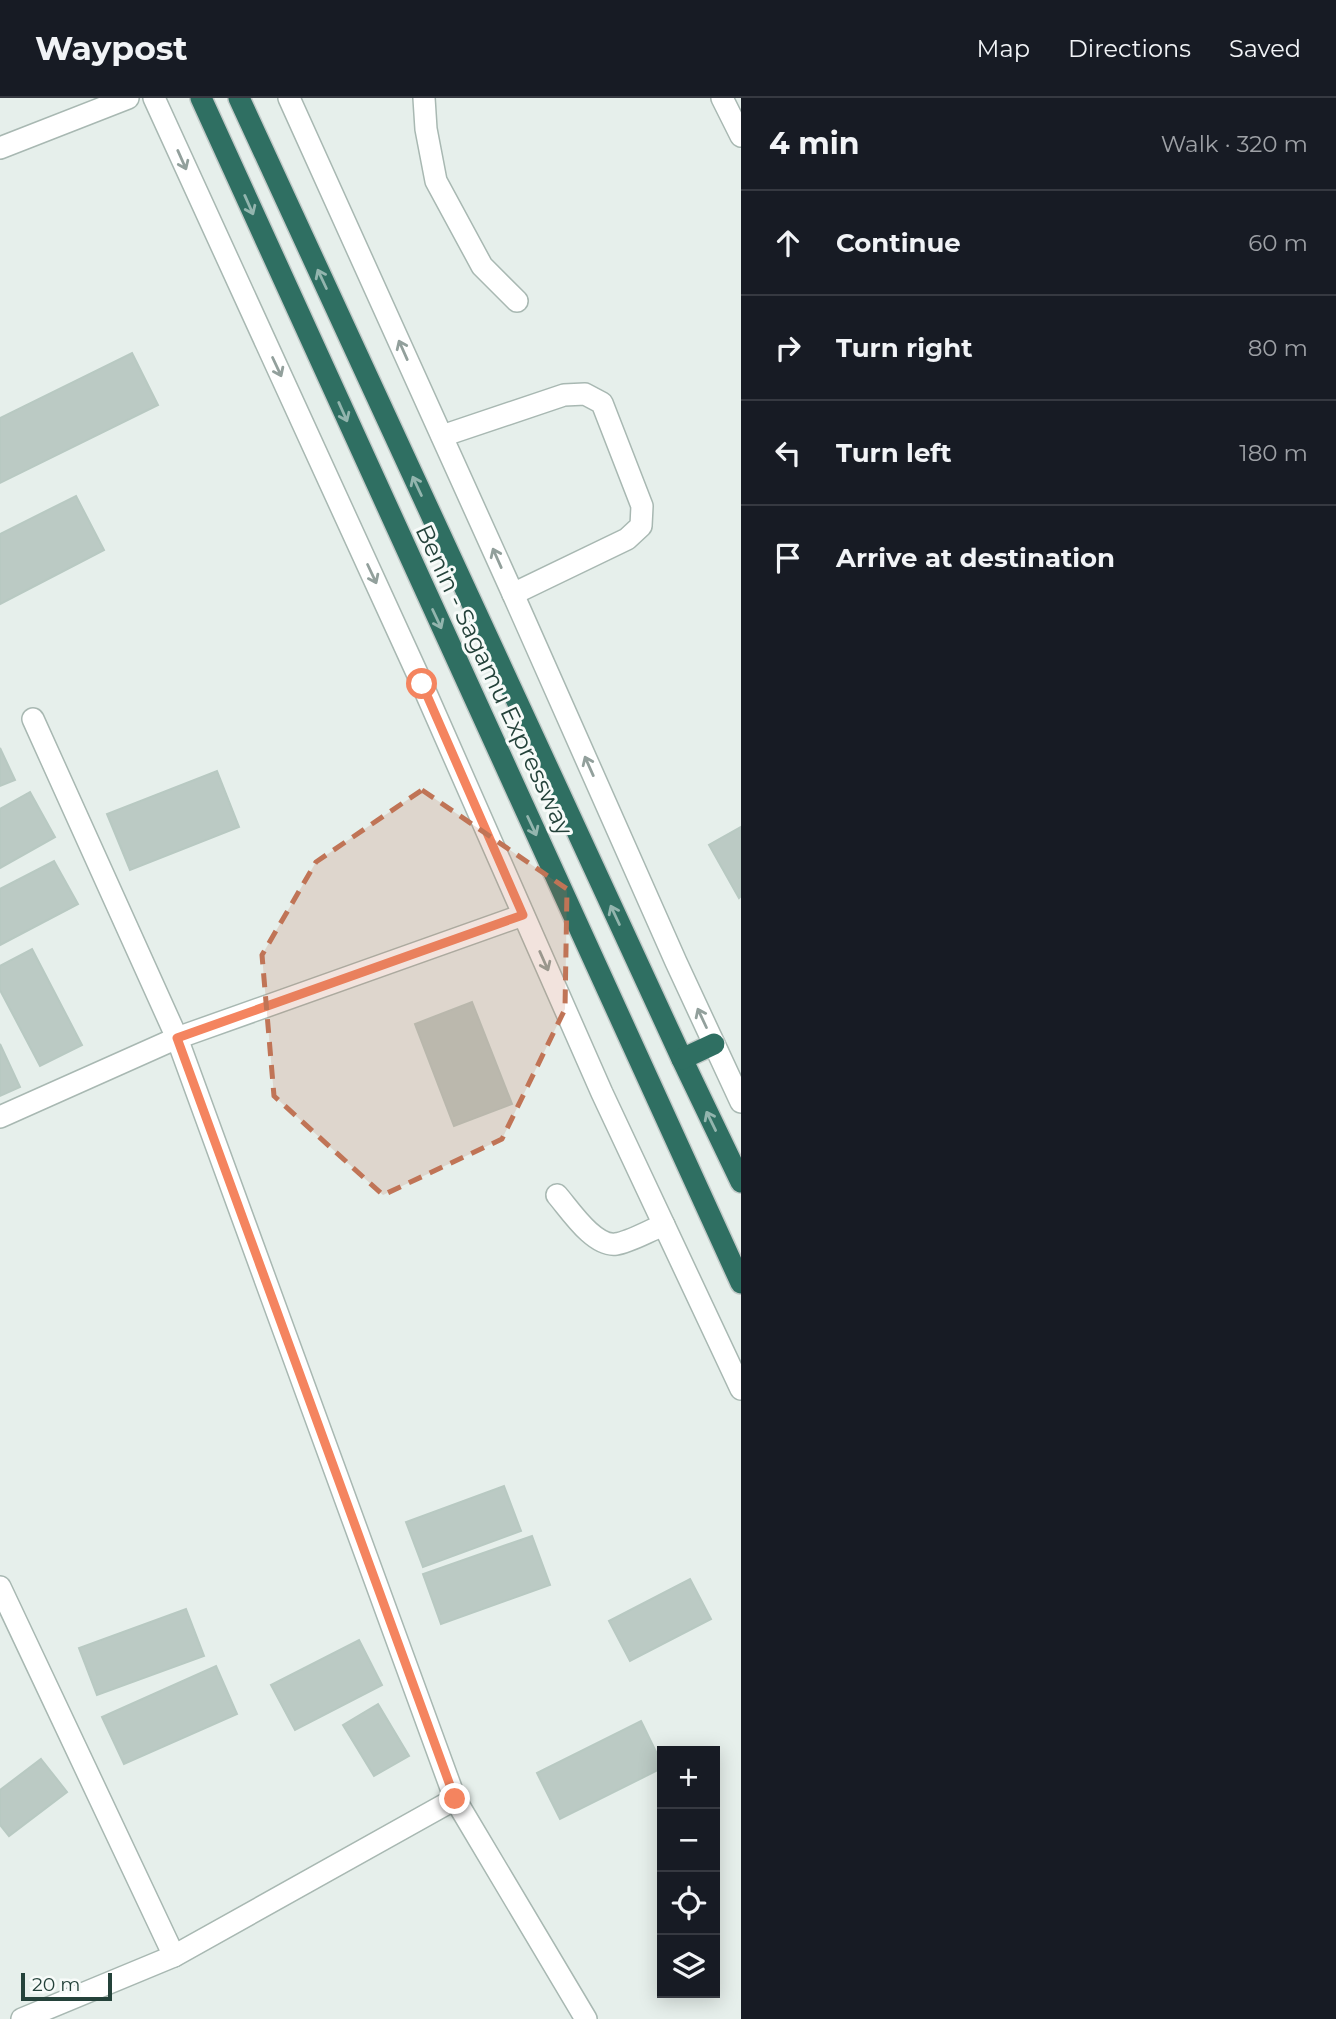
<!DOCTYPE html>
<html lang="en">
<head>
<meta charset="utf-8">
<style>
  body { margin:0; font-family:Montserrat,sans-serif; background:#242831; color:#f1f3f6 }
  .controls { position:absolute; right:21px; bottom:21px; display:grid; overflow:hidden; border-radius:0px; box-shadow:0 4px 18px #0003 }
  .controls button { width:63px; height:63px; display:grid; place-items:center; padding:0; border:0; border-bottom:2px solid #363941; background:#171b24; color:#f1f3f6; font:35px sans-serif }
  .scale { position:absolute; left:21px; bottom:18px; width:91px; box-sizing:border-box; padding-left:7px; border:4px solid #24423a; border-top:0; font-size:19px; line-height:24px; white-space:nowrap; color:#24423a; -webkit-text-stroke:5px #f7fbf9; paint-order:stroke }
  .stop { position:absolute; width:21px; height:21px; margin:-16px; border:5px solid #f4845f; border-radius:50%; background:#fff }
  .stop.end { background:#f4845f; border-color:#fff; box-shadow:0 2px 7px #0008 }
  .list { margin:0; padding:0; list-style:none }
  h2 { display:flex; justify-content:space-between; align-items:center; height:91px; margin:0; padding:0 28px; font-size:30px }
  h2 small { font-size:23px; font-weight:400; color:#9ea1a6 }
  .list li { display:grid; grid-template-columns:46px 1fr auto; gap:21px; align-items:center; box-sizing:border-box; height:105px; padding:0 28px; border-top:2px solid #363941 }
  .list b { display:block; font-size:26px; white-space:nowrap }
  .list em { font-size:23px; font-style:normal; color:#9ea1a6 }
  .icon { flex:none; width:38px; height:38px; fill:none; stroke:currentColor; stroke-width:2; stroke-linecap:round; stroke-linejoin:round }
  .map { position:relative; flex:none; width:741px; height:1921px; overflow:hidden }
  header { display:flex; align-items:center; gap:42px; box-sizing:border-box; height:98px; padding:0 35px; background:#171b24; border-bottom:2px solid #363941 }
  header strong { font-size:33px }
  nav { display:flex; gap:38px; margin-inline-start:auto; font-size:24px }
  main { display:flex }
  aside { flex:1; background:#171b24 }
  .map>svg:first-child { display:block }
  .building { fill:#bbcac4; stroke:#b8c9c2; stroke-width:2 }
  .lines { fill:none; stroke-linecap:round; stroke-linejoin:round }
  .minor-casing { stroke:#a8b8b2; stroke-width:24 }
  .highway-casing { stroke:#c2cac8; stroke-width:24 }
  .minor { stroke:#fff; stroke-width:21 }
  .highway { stroke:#2f6f62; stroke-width:21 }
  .oneway { stroke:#92a09c }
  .oneway2 { stroke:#93b5ae }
  .route { stroke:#f4845f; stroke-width:9 }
  .marked { fill:#c07456; fill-opacity:0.2; stroke:#c07456; stroke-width:5; stroke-dasharray:14 9; stroke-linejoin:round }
  .labels { text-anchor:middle; stroke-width:6; stroke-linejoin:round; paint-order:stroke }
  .street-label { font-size:24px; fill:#24423a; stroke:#f7fbf9 }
</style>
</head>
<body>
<header>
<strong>Waypost</strong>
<nav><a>Map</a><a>Directions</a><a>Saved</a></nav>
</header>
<main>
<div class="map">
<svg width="741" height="1921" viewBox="0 0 741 1921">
  <rect width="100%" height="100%" fill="#e6efeb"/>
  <g class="building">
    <path d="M132 255 158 307 0 385V320Z"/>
    <path d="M76 398 104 452 0 506V436Z"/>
    <path d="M0 650 15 682 0 688Z"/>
    <path d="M217 673 239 729 130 772 107 716Z"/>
    <path d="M30 694 55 739 0 770V711Z"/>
    <path d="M741 729V798L739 800 709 747Z"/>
    <path d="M54 763 78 806 0 847V791Z"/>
    <path d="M32 851 82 947 40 968 0 892V868Z"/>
    <path d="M472 904 512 1006 454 1028 415 926Z"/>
    <path d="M0 946 20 989 0 998Z"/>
    <path d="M504 1388 521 1433 423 1469 406 1424Z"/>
    <path d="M532 1438 550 1487 441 1526 423 1476Z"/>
    <path d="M690 1481 711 1521 630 1563 609 1523Z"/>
    <path d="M186 1511 204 1558 97 1597 79 1550Z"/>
    <path d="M359 1542 382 1587 295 1632 271 1587Z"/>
    <path d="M216 1568 237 1616 124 1666 102 1619Z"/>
    <path d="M378 1606 409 1658 374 1678 343 1627Z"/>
    <path d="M641 1623 662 1666V1670L560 1721 537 1675Z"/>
    <path d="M41 1661 67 1694 9 1738 0 1727V1692Z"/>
  </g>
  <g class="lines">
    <defs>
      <g id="minor">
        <path d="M154 0 422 586 602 995 741 1291"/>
        <path d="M289 0 513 496 676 864 741 1004"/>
        <path d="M424 0 426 31 436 83 482 168 517 203"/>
        <path d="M722 0 741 38"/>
        <path d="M0 50 128 0"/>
        <path d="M442 338 564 297 585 296 602 305 642 408 641 428 627 441 513 496"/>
        <path d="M33 621 177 940 455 1701 586 1921"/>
        <path d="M0 1019 177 940 523 817"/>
        <path d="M557 1097C570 1112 594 1149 616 1146 630 1144 650 1132 664 1127"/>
        <path d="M0 1489 174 1858"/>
        <path d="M22 1921 174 1858 455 1701"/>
      </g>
      <g id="highway">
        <path d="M201 0 741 1185"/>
        <path d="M239 0 682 961 741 1084"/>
        <path d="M682 961 714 946"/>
      </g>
    </defs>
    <use href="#minor" class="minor-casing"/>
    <use href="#highway" class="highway-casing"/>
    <use href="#minor" class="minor"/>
    <use href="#highway" class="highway"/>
  </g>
  <defs><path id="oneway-shaft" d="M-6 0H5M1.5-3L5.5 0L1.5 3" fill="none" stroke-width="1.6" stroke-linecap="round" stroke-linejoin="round" transform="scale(1.75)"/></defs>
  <g class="oneway">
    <use href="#oneway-shaft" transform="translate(182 62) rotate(66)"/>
    <use href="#oneway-shaft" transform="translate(403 252) rotate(-114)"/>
    <use href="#oneway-shaft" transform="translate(277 269) rotate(65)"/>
    <use href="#oneway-shaft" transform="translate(497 460) rotate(-114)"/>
    <use href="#oneway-shaft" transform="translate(372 476) rotate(65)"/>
    <use href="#oneway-shaft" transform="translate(589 668) rotate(-114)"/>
    <use href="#oneway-shaft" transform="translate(544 863) rotate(66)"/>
    <use href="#oneway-shaft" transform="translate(702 920) rotate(-115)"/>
  </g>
  <g class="oneway2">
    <use href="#oneway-shaft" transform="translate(249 107) rotate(66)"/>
    <use href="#oneway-shaft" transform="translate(322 181) rotate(-115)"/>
    <use href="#oneway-shaft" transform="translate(343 314) rotate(66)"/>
    <use href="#oneway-shaft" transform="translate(417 388) rotate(-115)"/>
    <use href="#oneway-shaft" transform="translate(437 521) rotate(65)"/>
    <use href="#oneway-shaft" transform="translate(532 728) rotate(65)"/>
    <use href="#oneway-shaft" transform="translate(615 817) rotate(-115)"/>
    <use href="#oneway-shaft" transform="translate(711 1023) rotate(-116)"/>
  </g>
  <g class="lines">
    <path class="route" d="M422 586 523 817 177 940 455 1701"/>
  </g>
  <path class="marked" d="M422 692 567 791 565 911 502 1041 383 1097 274 998 262 857 316 764Z"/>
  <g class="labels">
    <g class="street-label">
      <text transform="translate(494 582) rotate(65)" y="8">Benin - Sagamu Expressway</text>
    </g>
  </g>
</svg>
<div class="controls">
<button>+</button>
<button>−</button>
<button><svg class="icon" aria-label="locate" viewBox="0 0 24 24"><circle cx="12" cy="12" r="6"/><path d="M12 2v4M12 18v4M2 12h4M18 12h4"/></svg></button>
<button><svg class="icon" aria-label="layers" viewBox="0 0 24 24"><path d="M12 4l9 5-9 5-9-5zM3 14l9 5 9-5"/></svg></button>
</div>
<div class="scale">20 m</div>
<div class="stop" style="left:422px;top:586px"></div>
<div class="stop end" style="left:455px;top:1701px"></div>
</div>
<aside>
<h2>4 min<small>Walk · 320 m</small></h2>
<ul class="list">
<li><svg class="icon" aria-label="ahead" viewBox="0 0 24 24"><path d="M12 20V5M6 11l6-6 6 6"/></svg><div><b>Continue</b></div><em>60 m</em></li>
<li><svg class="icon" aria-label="right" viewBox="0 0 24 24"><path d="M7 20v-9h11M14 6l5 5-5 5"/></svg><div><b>Turn right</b></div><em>80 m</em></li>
<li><svg class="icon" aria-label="left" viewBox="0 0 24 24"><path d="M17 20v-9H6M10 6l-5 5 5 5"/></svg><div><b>Turn left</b></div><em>180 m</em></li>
<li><svg class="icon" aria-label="arrive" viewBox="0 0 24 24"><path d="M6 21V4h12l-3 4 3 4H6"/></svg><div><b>Arrive at destination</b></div></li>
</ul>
</aside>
</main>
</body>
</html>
